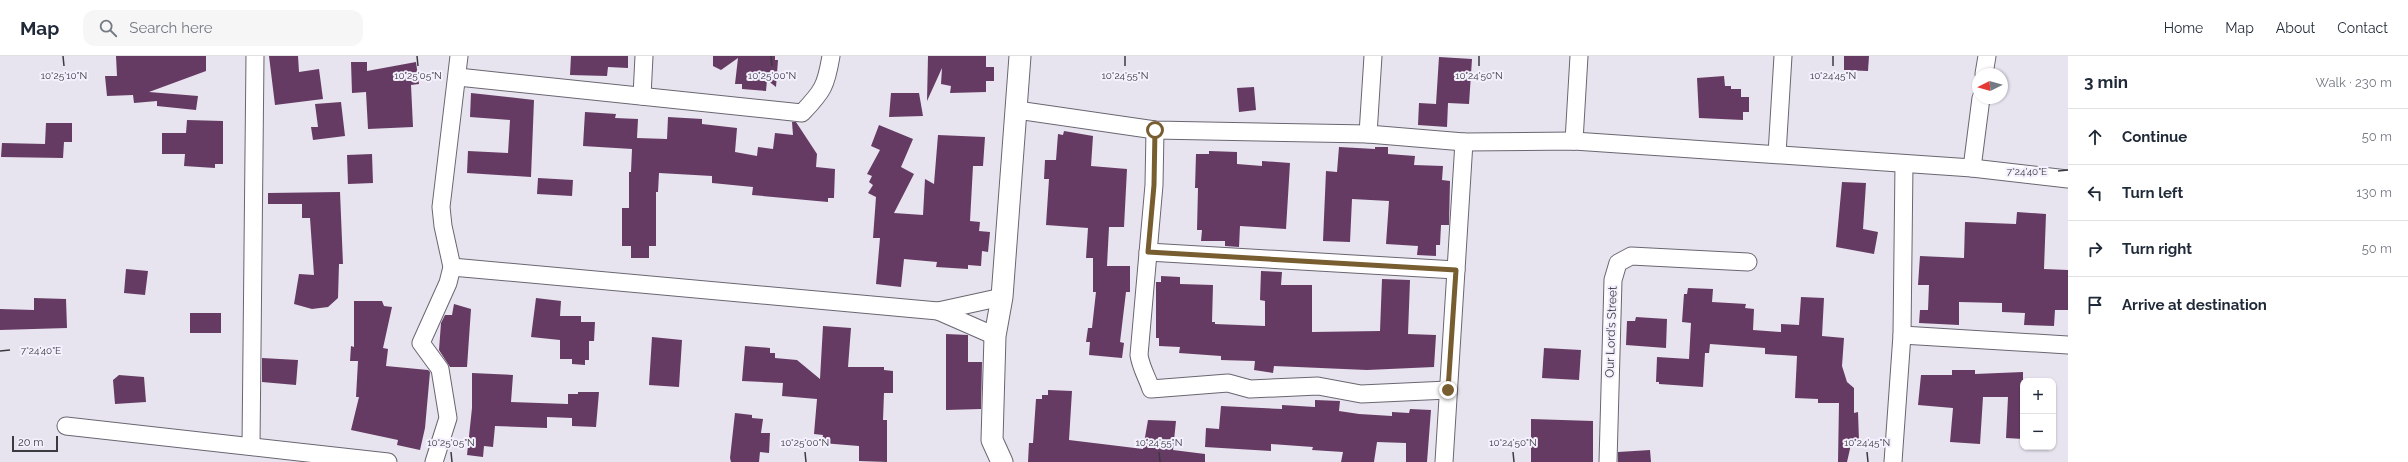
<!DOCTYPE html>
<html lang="en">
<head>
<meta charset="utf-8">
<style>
  body { margin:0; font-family:Raleway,sans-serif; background:#f6f6f7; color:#1f2937 }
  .controls { position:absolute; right:12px; bottom:12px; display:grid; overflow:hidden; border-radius:8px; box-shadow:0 1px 3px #0004 }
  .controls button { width:36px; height:36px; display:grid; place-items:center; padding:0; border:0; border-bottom:1px solid #e0e1e3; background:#fff; color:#1f2937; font:20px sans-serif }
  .compass { position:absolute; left:1972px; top:12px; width:36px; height:36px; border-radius:50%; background:#fff; box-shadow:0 1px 3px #0004; rotate:265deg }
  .scale { position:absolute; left:12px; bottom:10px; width:46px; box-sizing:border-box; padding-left:4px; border:2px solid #3c3a3f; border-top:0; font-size:11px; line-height:14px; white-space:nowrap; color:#3c3a3f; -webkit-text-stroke:3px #f4f0fd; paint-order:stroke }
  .stop { position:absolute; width:12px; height:12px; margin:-9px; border:3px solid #785d30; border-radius:50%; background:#fff }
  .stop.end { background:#785d30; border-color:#fff; box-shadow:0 1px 4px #0008 }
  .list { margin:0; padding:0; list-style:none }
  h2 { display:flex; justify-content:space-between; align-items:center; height:52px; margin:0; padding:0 16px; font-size:17px }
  h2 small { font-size:13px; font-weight:400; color:#747a83 }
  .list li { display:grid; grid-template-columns:26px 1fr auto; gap:12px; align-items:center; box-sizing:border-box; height:56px; padding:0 16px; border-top:1px solid #e0e1e3 }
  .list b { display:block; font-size:15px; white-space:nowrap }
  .list em { font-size:13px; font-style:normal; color:#747a83 }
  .icon { flex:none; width:22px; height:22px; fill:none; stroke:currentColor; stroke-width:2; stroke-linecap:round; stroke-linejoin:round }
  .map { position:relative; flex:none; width:2068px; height:406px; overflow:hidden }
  header { display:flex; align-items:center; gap:24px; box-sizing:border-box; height:56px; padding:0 20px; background:#fff; border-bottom:1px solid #e0e1e3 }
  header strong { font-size:19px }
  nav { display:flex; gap:22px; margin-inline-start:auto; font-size:14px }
  .search { width:280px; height:36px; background:#f6f6f7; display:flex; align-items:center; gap:10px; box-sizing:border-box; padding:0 14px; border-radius:12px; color:#747a83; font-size:15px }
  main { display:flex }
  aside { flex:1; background:#fff }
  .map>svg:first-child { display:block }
  .building { fill:#653b63 }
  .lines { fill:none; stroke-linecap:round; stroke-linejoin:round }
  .minor-casing { stroke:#6a6671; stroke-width:19 }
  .tertiary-casing { stroke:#6a6671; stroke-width:23 }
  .minor { stroke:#fff; stroke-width:17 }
  .tertiary { stroke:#fff; stroke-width:21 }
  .route { stroke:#785d30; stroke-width:5 }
  .ticks { fill:none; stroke:#3c3a3f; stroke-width:1.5 }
  .labels { text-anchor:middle; stroke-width:4; stroke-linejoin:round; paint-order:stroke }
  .street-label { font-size:12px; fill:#3c3a3f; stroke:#f4f0fd }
  .ticks-label { font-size:10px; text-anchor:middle; fill:#3c3a3f; stroke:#f4f0fd; stroke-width:4; stroke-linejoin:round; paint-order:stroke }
</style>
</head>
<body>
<header>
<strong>Map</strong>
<div class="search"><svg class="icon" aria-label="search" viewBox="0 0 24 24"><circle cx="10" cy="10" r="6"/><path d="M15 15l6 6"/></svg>Search here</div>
<nav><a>Home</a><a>Map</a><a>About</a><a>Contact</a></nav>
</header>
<main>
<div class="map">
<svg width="2068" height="406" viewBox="0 0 2068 406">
  <rect width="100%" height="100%" fill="#e7e3ef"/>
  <g class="building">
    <path d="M116 0H206V15L149 36 198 40 196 54 157 50V45L134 47 133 39 107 40 105 20H117Z"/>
    <path d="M269 0H298L299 16 319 13 323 43 275 49Z"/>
    <path d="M571 0H628V12L608 11 607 20 570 19Z"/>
    <path d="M713 0H775V4H778L776 31 767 24 766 35 742 33V28H735L738 2 721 14 713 10Z"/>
    <path d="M928 0H986V11H994V25H986V36L950 37 951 30 941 28 942 12 927 45Z"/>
    <path d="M1844 0H1869L1868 15 1844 14Z"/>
    <path d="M1439 1 1472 3 1469 48 1448 47 1447 71 1418 69 1419 47 1436 48Z"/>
    <path d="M351 6H367V15L416 6 419 28 411 29 413 71 368 73 366 36 352 37Z"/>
    <path d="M1724 20 1725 30H1731V33H1741V41H1749V56H1743V64L1699 62 1697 22Z"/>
    <path d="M1254 31 1256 54 1239 56 1237 32Z"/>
    <path d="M471 37 534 44 531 121 467 117 468 95 508 97 510 64 470 61Z"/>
    <path d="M891 37H919L923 60 889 61Z"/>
    <path d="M341 46 345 80 313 84 311 71H318L315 48Z"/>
    <path d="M585 56 616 58 615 62 638 63 637 82 667 83 668 61 702 63V68L737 72 735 96 757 100 758 91 773 93 775 77 793 79 792 66H796L817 98 816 111 835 113 834 142H828V146L752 139 753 131 712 127V120L659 117 658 136H656V190H649V202H631V190H622V152H629V116H631L632 93 583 90Z"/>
    <path d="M187 64 223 65V108H215V112L184 110 185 98H162V77H186Z"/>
    <path d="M46 67H72V86H64L63 102 1 101 2 87 45 88Z"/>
    <path d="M879 69 913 83 901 111 914 118 894 157 923 159 925 123 934 128 938 79 985 81 983 110H973L970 165 980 166 979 175 990 176 988 196 982 195 981 210 968 209V213L936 211 937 206 904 203 901 231 876 228 880 182H873L876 141 868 137 873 129 869 126 872 120 867 118 880 94 871 90Z"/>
    <path d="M1064 75 1093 80 1091 110 1127 113 1124 171H1109L1107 210H1130V236H1126L1120 286 1124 287 1122 302 1089 299 1090 286H1086L1088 272H1092L1096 236H1093V202H1086L1088 172 1046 169 1049 123H1044L1045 104H1056L1058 78 1063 79Z"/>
    <path d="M1339 91 1375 93V91H1388V98L1415 100 1414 109 1443 110 1442 124 1450 125 1449 169H1441L1440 189H1436V200L1417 199 1418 190 1386 188 1389 145 1352 143 1350 186 1323 185 1326 115 1337 116Z"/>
    <path d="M1209 95 1237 96V108L1262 110V105L1290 107 1286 173 1240 170 1239 191 1225 190V185H1201L1202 174H1197L1198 132H1195L1196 98H1209Z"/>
    <path d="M372 98 373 127 348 128 347 99Z"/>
    <path d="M538 122 573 124 572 140 537 138Z"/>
    <path d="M1842 126 1866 127 1863 173 1878 176 1874 198 1836 191Z"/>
    <path d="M340 136 343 208H339L338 242 328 251 312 253 294 248 299 218 314 219 310 162H302V148H268V137Z"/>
    <path d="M2017 156 2046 158 2044 213 2068 214V254H2055L2054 270 2024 269 2025 257 2002 256V247L1959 246V269L1919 267 1920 254H1928L1929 229H1918L1920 200 1964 202 1965 166 2016 168Z"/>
    <path d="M126 213 148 215 145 239 124 237Z"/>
    <path d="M1261 215 1282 216 1281 229H1312V276L1380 275 1382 223 1410 224 1408 278 1436 279 1434 311 1367 314 1274 310 1273 317 1254 314 1255 305 1221 304V300L1179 297 1180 291 1159 290V282H1156V226H1161V220L1180 221V228L1213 229 1212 266H1215V268L1265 270V245L1260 244Z"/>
    <path d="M1688 232 1713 233 1712 246 1746 248 1745 252 1754 253 1753 274 1781 276V268L1799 269 1801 241 1824 242 1822 280 1844 282 1842 310 1847 326 1854 332V357L1858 356 1859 385 1852 384 1847 406H1838L1839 347H1818V343L1795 342 1797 300 1765 298V292L1710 288 1709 297H1705L1703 331 1659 328V326H1656L1657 301 1689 303 1691 267 1682 266 1684 238H1687Z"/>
    <path d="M34 242 66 243 67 272 0 274V253L34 254Z"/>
    <path d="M536 242 561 245 560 260H581V266H595L594 285H589V304H585V309L572 308V303H560V284L531 281Z"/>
    <path d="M354 245H382L384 250 392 251 383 292 388 293 386 310 428 314 430 316 425 372 420 394 397 389 398 384 351 374 359 341H356L358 305H350L351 290 354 291Z"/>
    <path d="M454 248 471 253 467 311H450L439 294 441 267 445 259H452Z"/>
    <rect x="190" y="257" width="31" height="20"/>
    <path d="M1636 261 1667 263 1666 292 1626 289 1627 265H1635Z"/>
    <path d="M823 270 851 272 848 311H884V314L893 315V337H884L883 364H887V406L859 405V390L822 387 823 379 814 378 817 343 782 340 783 327 742 325 745 290 770 292V297H775V302L797 304 820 323Z"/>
    <path d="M946 278 968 279V306H982L981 353 946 354Z"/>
    <path d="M652 281 682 284 679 331 649 329Z"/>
    <path d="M1544 292 1581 294 1579 324 1542 322Z"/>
    <path d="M262 302 298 304 296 329 262 326Z"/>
    <path d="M1952 314H1975V318L2023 316V383L2006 382 2008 341H1983L1980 388 1950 386 1953 352 1918 349 1921 319H1952Z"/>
    <path d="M472 317 513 319 511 346 568 348V338H578V336H599L596 371 572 370V362L547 361V372L495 370 493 391 484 390 483 401 467 399 472 352Z"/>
    <path d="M119 319 144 321 146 346 115 348 113 324Z"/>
    <path d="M1048 334 1072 335 1069 384 1143 393 1148 364 1176 365 1173 394 1205 398V406H1028L1029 387H1033L1036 343H1042V339H1048Z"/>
    <path d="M1315 344 1340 345 1339 355 1359 358 1392 360V356L1409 357 1410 353 1431 354 1427 406H1406V387L1377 386 1374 406H1341L1343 396 1312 394 1313 391 1271 388V395L1205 391 1206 372 1219 373 1221 350 1282 353V349L1315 351Z"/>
    <path d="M735 357 752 359V362L763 363 761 377H770L769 397 760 396 759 406H731L730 402Z"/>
    <path d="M1531 363 1593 365V406H1531Z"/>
    <path d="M1650 394 1651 406H1618V396Z"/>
  </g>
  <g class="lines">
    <defs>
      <g id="minor">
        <path d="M1984 18 1987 0"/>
        <path d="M458 21 802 57C823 35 826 30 831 0"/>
        <path d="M642 40 644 0"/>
        <path d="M1017 54 1155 74 1368 78 1464 86 1574 85 1972 112 2068 123"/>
        <path d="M1155 74 1154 129 1139 299C1141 312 1147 321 1151 333L1228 327 1250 333 1318 330 1361 338 1448 334"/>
        <path d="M1368 78 1373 0"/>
        <path d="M1574 85 1579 0"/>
        <path d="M1777 98 1783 0"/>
        <path d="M1972 112 1981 42"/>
        <path d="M1148 196 1456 214"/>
        <path d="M452 211 938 255 1002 241"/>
        <path d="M938 255 995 280"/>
        <path d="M1902 279 2068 289"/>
        <path d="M66 370 388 406"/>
        <path d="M251 390 255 0"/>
        <path d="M434 406 448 362 440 313 421 287 448 227 452 211 443 170 441 151 459 0"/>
        <path d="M1444 406 1464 86"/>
        <path d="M1608 406 1613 224 1618 207 1631 200 1748 206"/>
        <path d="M1893 406 1902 279 1904 108"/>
      </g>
      <path id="tertiary" d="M1002 406 992 384 995 280 1002 241 1020 0"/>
    </defs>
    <use href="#minor" class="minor-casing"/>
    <use href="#tertiary" class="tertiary-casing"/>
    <use href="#minor" class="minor"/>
    <use href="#tertiary" class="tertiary"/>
  </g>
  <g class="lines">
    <path class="route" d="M1155 74 1154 129 1148 196 1456 214 1448 334"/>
  </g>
  <path class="ticks" d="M63 0 64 10M417 0 418 10M771 0 772 10M1125 0V10M1479 0V10M1833 0V10M2058 115 2068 114M0 295 10 294M451 396 452 406M805 396 806 406M1159 396 1160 406M1513 396 1514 406M1867 396 1868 406"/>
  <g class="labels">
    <g class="street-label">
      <text transform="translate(1611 276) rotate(-88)" y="4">Our Lord’s Street</text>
    </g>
  </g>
  <g class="ticks-label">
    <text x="64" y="23">10°25'10"N</text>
    <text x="418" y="23">10°25'05"N</text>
    <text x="772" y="23">10°25'00"N</text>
    <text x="1125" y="23">10°24'55"N</text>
    <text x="1479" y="23">10°24'50"N</text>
    <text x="1833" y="23">10°24'45"N</text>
    <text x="2027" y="119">7°24'40"E</text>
    <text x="41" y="298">7°24'40"E</text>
    <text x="451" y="390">10°25'05"N</text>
    <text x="805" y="390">10°25'00"N</text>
    <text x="1159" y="390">10°24'55"N</text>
    <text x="1513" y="390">10°24'50"N</text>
    <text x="1867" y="390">10°24'45"N</text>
  </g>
</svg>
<div class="controls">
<button>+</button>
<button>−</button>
</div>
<svg class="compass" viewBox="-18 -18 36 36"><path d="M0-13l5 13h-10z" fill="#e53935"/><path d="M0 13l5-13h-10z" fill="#747a83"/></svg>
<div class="scale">20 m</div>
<div class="stop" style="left:1155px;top:74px"></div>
<div class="stop end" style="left:1448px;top:334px"></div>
</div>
<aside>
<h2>3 min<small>Walk · 230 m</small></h2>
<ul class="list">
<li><svg class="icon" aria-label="ahead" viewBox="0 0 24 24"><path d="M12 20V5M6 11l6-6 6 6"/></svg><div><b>Continue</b></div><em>50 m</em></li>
<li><svg class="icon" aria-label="left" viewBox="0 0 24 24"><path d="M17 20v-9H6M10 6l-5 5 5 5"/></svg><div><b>Turn left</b></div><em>130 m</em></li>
<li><svg class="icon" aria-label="right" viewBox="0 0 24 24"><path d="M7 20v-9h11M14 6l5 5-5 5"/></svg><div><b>Turn right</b></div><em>50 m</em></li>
<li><svg class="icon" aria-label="arrive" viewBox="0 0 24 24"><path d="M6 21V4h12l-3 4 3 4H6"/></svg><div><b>Arrive at destination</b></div></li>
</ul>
</aside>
</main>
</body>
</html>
